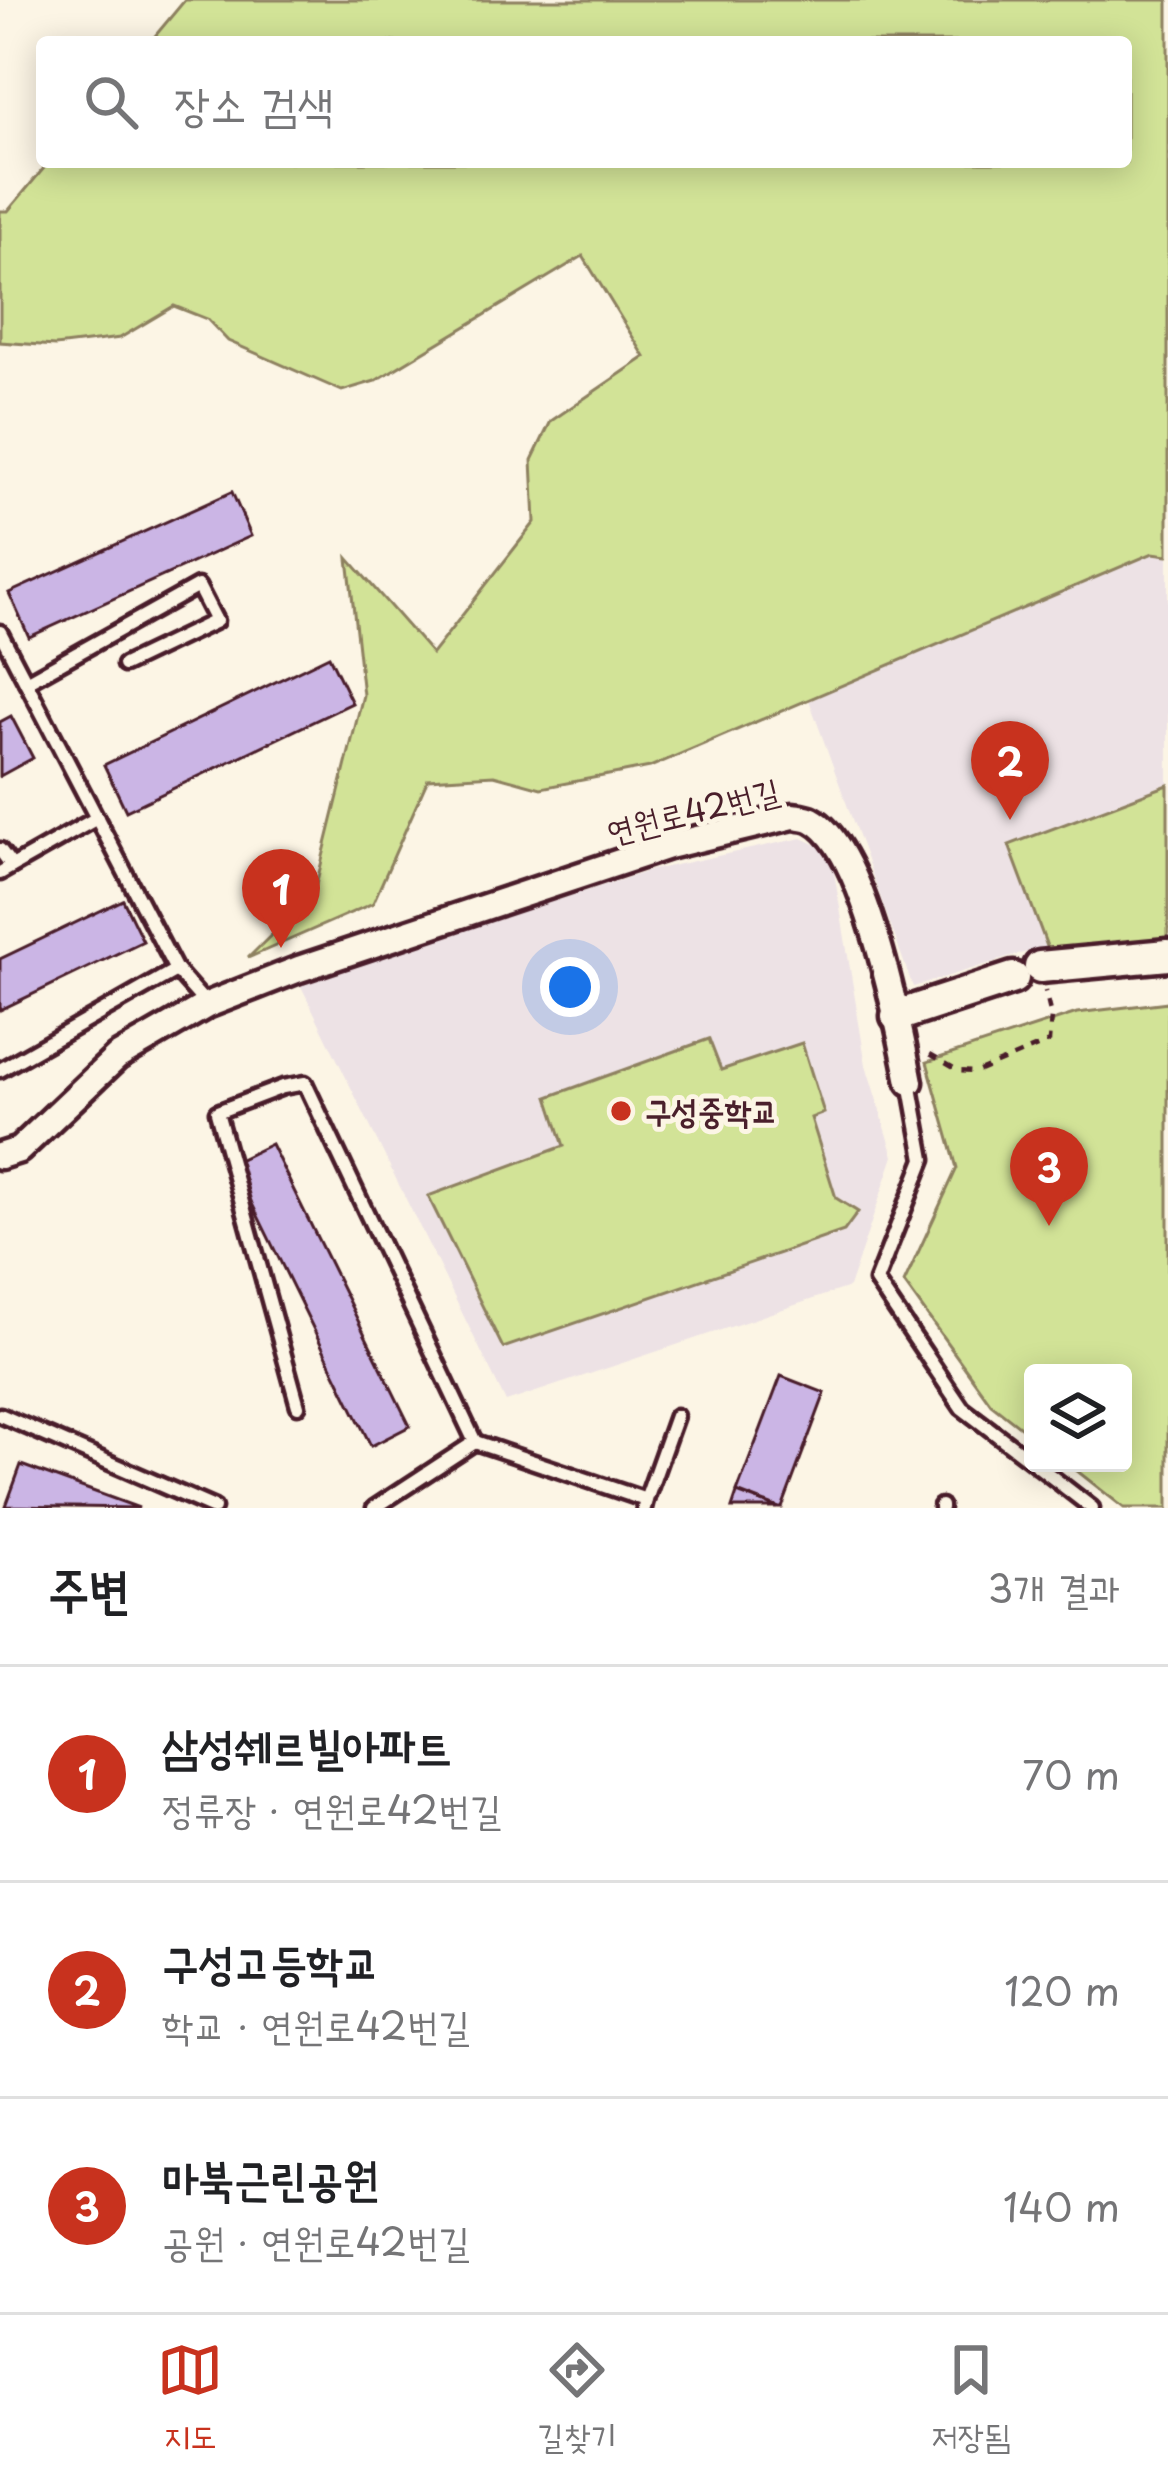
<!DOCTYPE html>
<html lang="ko">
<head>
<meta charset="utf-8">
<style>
  body { margin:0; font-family:"Playpen Sans","Poor Story",sans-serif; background:#f2f2f2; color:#202124 }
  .controls { position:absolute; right:36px; bottom:36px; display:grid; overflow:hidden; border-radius:12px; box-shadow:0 6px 30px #0003 }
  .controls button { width:108px; height:108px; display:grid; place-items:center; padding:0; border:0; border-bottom:3px solid #e0e0e0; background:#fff; color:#202124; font:60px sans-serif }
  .you { position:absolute; left:570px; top:987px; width:42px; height:42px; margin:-30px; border:9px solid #fff; border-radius:50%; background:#1a73e8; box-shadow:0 0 0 18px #1a73e833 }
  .badge { display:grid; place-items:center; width:78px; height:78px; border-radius:50%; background:#c8321e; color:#fff; font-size:39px; font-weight:700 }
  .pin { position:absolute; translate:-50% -99px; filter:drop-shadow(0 3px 6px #0008) }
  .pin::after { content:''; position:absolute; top:63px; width:42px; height:36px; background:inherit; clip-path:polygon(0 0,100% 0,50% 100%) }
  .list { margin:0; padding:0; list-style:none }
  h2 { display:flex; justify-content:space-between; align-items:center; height:156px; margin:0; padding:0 48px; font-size:51px }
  h2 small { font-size:39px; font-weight:400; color:#757577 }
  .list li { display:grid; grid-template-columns:78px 1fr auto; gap:36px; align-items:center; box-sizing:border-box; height:216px; padding:0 48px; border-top:3px solid #e0e0e0 }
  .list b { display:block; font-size:45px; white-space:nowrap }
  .list p { margin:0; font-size:39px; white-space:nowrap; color:#757577 }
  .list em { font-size:39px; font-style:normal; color:#757577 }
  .icon { flex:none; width:66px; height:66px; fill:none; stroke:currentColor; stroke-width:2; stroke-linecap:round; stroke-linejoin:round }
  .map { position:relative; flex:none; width:1168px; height:1508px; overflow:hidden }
  .search { position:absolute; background:#fff; box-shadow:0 6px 30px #0003; left:36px; right:36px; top:36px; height:132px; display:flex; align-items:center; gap:30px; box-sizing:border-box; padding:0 42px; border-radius:12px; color:#757577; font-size:45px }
  .sheet { height:804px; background:#fff }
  nav { display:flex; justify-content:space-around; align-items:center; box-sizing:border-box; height:168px; border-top:3px solid #e0e0e0; background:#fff; font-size:33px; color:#757577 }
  nav a { display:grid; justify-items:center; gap:6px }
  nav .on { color:#c8321e }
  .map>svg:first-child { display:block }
  .built { fill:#ede2e5 }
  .green { fill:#d2e397; stroke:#8e8161; stroke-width:3 }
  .building { fill:#cbb5e5; stroke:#4a1f2b; stroke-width:3 }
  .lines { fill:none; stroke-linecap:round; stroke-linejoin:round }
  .service-casing { stroke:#4a1f2b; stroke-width:21 }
  .minor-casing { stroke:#4a1f2b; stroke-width:33 }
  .tertiary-casing { stroke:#4a1f2b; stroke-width:39 }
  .path { stroke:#4a1f2b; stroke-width:4.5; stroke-dasharray:9 9; stroke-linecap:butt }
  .service { stroke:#fcf5e5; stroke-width:12 }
  .minor { stroke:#fcf5e5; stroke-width:24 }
  .tertiary { stroke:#fcf5e5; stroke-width:30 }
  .poi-dot { fill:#c8321e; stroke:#fcf5e5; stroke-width:4.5 }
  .labels { text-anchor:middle; stroke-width:10; stroke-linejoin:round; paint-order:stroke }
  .street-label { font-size:33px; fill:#4a1f2b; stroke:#fcf5e5 }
  .poi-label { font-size:33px; font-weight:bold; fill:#4a1f2b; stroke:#fcf5e5; text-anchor:start }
</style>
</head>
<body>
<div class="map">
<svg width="1168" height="1508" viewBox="0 0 1168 1508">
  <rect width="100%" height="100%" fill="#fcf5e5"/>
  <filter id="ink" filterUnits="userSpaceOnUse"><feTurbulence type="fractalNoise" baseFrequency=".00833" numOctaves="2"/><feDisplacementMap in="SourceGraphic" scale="24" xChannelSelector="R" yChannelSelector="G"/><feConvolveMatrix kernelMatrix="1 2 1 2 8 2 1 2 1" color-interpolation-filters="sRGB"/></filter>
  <g filter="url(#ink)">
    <g class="built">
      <path d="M1153 553 1168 556V940L1040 948 913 987 809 700Z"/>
      <path d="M802 838 821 847 832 860 866 1065 894 1156 849 1287 506 1402 299 982 652 870Z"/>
    </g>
    <g class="green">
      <path d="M185 0H1168V555L1153 553 650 767 541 788 494 775 428 779 373 903 248 958 314 893 363 695 348 558 432 654 535 522 532 460 551 421 645 357 583 256 375 381 342 391 228 341 207 319 174 306 120 338 55 346 0 342V211H8L49 162H1126V42H150Z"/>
      <path d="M1168 785V937L1051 957 1009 845Z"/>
      <path d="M1168 1002V1508H1124L1067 1463H1123V1373H1033V1437L991 1404 904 1283 957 1168 927 1062 1077 1013Z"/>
      <path d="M709 1039 721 1070 802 1043 824 1113 811 1118 836 1198 858 1212 844 1231 503 1348 428 1196 564 1146 548 1097Z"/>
    </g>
    <g class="building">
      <path d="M232 492 251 536 29 637 9 593Z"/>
      <path d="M329 656 352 703 126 811 104 765Z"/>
      <path d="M11 716 33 758 0 776V722Z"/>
      <path d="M123 900 143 941 0 1010V959Z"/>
      <path d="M271 1144 410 1426 371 1446 232 1163Z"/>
      <path d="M781 1376 825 1393 782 1508H779L737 1492Z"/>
      <path d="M21 1465 139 1508 6 1506Z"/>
      <path d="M737 1493 778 1508H732Z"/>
    </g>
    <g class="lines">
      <defs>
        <g id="service">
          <path d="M0 632 176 970 206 1004"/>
          <path d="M26 682 198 586 216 621 124 665"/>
          <path d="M0 850 12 866"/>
          <path d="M0 873 97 818"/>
          <path d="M0 1070 176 970"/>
          <path d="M910 1082 924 1159 876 1281 962 1408 1033 1462"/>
          <path d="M298 1406 217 1112 283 1087 305 1083 475 1442 374 1508"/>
          <path d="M0 1415 214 1508"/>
          <path d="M475 1442 646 1500 644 1508"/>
          <path d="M1034 1463 1092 1508"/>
          <path d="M646 1500 676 1416"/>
          <path d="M941 1508V1506"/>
        </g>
        <path id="minor" d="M0 1156 19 1150 117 1057 207 1005 299 969 668 846 793 816C799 817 806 817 812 820 865 848 899 1025 910 1082"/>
        <g id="tertiary">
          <path d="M1040 967 1168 955"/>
          <path d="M897 1016 1013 978"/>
        </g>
      </defs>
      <use href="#service" class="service-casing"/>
      <use href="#minor" class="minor-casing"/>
      <use href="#tertiary" class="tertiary-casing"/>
      <path class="path" d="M930 1054 959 1071 977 1072 1049 1042 1051 1016 1045 991"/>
      <use href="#service" class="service"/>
      <use href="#minor" class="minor"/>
      <use href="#tertiary" class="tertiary"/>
    </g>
  </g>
  <circle class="poi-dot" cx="621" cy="1111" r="12"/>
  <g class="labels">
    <g class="street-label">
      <text transform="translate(693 811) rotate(-14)" y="12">연원로42번길</text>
    </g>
    <g class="poi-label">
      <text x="645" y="1123">구성중학교</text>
    </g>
  </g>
</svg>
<div class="controls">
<button><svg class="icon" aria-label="layers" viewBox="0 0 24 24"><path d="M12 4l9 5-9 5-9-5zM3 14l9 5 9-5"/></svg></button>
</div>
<div class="you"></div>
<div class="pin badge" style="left:281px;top:948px">1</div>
<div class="pin badge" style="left:1010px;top:820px">2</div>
<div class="pin badge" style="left:1049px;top:1226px">3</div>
<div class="search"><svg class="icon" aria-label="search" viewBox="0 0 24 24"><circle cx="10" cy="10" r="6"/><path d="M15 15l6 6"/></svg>장소 검색</div>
</div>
<section class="sheet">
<h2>주변<small>3개 결과</small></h2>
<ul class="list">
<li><span class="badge">1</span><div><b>삼성쉐르빌아파트</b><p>정류장 · 연원로42번길</p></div><em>70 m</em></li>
<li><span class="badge">2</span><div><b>구성고등학교</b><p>학교 · 연원로42번길</p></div><em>120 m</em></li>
<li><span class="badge">3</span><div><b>마북근린공원</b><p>공원 · 연원로42번길</p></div><em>140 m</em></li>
</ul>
</section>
<nav>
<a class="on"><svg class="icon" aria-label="map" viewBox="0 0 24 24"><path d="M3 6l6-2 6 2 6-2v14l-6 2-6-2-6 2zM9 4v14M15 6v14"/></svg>지도</a>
<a><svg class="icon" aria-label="directions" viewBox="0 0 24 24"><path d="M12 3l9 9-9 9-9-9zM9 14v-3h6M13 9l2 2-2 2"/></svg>길찾기</a>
<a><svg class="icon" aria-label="saved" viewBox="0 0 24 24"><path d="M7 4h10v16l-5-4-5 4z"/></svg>저장됨</a>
</nav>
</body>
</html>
